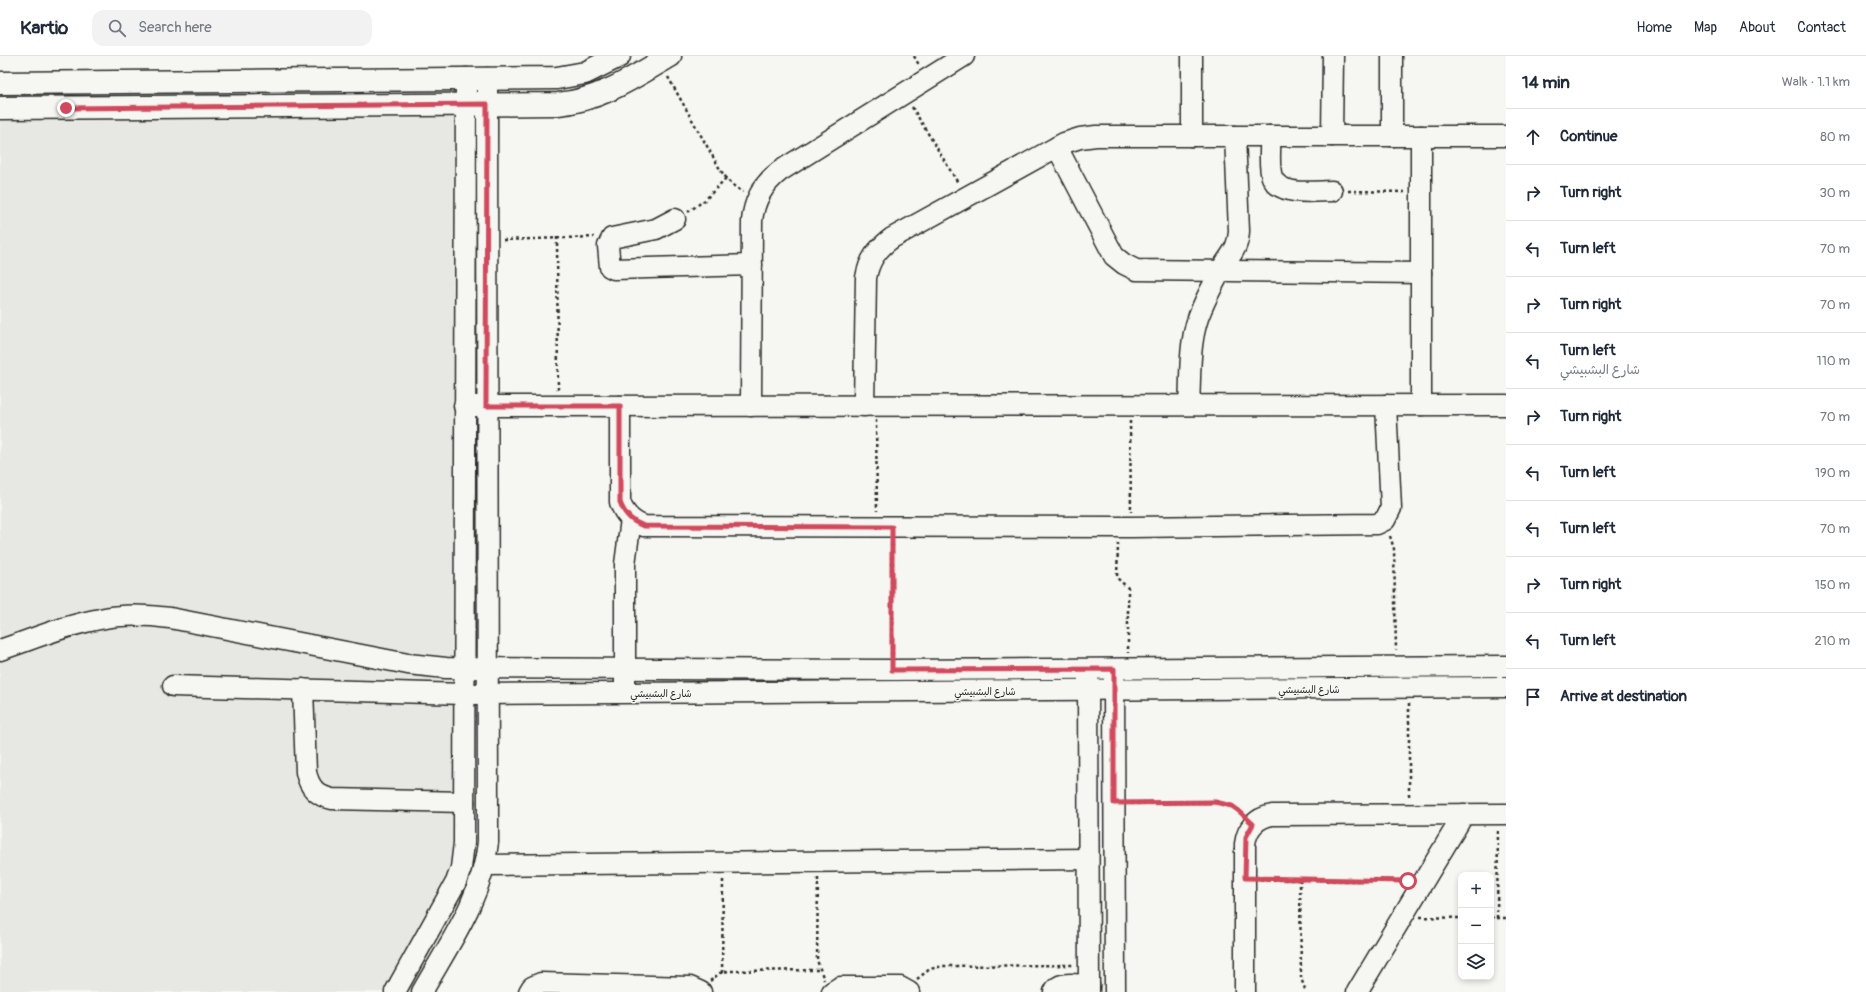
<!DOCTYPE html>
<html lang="en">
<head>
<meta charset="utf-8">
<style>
  body { margin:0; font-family:Pangolin,"Playpen Sans Arabic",sans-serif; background:#f2f2f3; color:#1f2937 }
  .controls { position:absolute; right:12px; bottom:12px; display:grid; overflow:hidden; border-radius:8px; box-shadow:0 2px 6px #0003 }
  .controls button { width:36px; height:36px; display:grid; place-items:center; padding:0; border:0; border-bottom:1px solid #e0e1e3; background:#fff; color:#1f2937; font:20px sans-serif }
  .stop { position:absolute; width:12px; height:12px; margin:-9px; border:3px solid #d1495b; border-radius:50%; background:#fff }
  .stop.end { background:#d1495b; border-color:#fff; box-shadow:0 1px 4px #0008 }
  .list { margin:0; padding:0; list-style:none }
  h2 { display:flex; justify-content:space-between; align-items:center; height:52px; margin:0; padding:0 16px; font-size:17px }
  h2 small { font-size:13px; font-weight:400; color:#747a83 }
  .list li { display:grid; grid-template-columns:26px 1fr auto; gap:12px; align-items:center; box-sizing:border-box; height:56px; padding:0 16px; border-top:1px solid #e0e1e3 }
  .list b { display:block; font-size:15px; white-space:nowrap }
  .list p { margin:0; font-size:13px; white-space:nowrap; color:#747a83 }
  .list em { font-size:13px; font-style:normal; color:#747a83 }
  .icon { flex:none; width:22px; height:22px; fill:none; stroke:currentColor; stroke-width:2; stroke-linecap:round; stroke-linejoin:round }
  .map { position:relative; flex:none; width:1506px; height:936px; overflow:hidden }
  header { display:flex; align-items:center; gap:24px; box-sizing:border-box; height:56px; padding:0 20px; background:#fff; border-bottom:1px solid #e0e1e3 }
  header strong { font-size:19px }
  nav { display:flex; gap:22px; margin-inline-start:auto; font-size:14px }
  .search { width:280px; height:36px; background:#f2f2f3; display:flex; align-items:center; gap:10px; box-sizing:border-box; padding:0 14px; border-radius:12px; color:#747a83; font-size:15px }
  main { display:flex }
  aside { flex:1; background:#fff }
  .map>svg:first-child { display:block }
  .built { fill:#e7e7e3 }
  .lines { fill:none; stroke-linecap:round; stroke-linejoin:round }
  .minor-casing { stroke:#2b2b2b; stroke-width:23 }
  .major-casing { stroke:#2b2b2b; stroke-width:25 }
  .path { stroke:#2b2b2b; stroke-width:2.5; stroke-dasharray:3 3; stroke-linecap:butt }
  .minor { stroke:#f6f6f2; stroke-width:20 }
  .major { stroke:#f6f6f2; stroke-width:22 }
  .route { stroke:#d1495b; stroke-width:5 }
  .labels { text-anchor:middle; stroke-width:3; stroke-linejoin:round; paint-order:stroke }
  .street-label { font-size:10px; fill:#2b2b2b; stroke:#f6f6f2 }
</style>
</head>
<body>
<header>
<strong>Kartio</strong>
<div class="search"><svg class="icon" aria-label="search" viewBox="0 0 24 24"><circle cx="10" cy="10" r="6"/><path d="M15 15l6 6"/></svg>Search here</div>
<nav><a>Home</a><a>Map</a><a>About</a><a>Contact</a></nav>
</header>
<main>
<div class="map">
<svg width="1506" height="936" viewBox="0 0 1506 936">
  <rect width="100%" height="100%" fill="#f6f6f2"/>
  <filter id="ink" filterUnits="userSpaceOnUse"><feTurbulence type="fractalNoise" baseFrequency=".025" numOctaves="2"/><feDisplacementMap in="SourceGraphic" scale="8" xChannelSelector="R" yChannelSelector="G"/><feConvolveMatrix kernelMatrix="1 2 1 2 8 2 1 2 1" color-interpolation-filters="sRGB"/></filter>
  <g filter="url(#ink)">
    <path class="built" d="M477 38 476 629 473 777 470 815 460 849 453 864 412 936H0V40Z"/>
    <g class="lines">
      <defs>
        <g id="minor">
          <path d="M1392 0V80"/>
          <path d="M1192 80V0"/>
          <path d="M1270 80C1271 93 1268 109 1272 121 1279 141 1315 135 1332 135"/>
          <path d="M1332 80 1333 0"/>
          <path d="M1421 80V349"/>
          <path d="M1057 91 1114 200 1124 208 1136 214 1421 217"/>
          <path d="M675 163 656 173 612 182 608 190 610 211 614 213 752 209"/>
          <path d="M1189 349C1191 317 1188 282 1202 252 1207 240 1214 227 1220 216 1229 199 1238 195 1239 175L1235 80"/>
          <path d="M464 350 1506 349"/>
          <path d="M620 350V446C624 458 632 466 644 470L1131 471 1377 468 1385 464 1391 452 1386 349"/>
          <path d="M751 350 752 165C754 144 763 128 780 115L964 0"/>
          <path d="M864 350 866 222C869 204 877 193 892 182L1064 87 1080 82 1096 80H1506"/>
          <path d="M0 594C33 583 66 569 100 563 123 558 147 559 170 562L408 608 446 612 892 614 1506 610"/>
          <path d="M1114 620 1115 936"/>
          <path d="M1088 621 1089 936"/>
          <path d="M625 627V508L631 463"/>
          <path d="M173 630 464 638 1506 631"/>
          <path d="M303 633 306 716C309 731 317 740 332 743L464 746"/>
          <path d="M485 809 1088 803"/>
          <path d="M395 936 456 826 461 812 464 787 466 22"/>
          <path d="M422 936C449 888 483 841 488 786L487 22"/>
          <path d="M529 936 532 931 541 927 690 931 701 936"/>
          <path d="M832 936 840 931H900L909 936"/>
          <path d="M1054 936C1059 924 1077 929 1089 929"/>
          <path d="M1245 936V788C1247 772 1256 762 1272 759L1506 758"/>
          <path d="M1357 936 1464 758"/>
        </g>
        <g id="major">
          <path d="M0 27 557 22 585 17 619 0"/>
          <path d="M0 52 558 48C601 44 634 21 670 0"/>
        </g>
      </defs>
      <use href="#minor" class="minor-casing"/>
      <use href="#major" class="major-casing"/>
      <g class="path">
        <path d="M914 0 919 9"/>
        <path d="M668 21 721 115 731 128 743 136"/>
        <path d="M912 51 958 127"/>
        <path d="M1348 135 1405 136"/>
        <path d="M688 156 705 144 726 122"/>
        <path d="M557 181 558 334"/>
        <path d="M503 184 594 181"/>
        <path d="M876 364 877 455"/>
        <path d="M1130 365 1131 456"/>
        <path d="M1390 480 1394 493 1396 594"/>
        <path d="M1118 487 1117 522 1128 532V597"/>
        <path d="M892 599V486"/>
        <path d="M1409 647V742"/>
        <path d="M1131 747 1215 746 1232 750 1243 758"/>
        <path d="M818 822 817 904 824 924"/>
        <path d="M1260 823 1405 825"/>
        <path d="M1300 823 1301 922 1306 936"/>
        <path d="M1420 861 1461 862"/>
        <path d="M1491 862H1506"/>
        <path d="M1497 862 1498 774"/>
        <path d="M722 917 723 823"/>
        <path d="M917 923 930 913 943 910 1074 909"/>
        <path d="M710 925 720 917 728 915 820 914"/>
      </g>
      <use href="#minor" class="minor"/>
      <use href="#major" class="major"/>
    </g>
  </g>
  <g class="lines" filter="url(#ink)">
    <path class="route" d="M66 52 487 48 486 350H620V446C624 458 632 466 644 470L892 471V614L1114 613V747L1215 746 1232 750 1239 755 1253 768 1246 781 1245 822 1408 825"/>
  </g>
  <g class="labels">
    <g class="street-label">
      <text x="1309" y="637">شارع البشبيشي</text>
      <text x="985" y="639">شارع البشبيشي</text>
      <text x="661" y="641">شارع البشبيشي</text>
    </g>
  </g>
</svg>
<div class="controls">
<button>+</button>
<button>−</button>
<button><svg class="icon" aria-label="layers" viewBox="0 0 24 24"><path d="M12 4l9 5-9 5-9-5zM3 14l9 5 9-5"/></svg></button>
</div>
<div class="stop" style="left:1408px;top:825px"></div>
<div class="stop end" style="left:66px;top:52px"></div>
</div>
<aside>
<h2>14 min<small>Walk · 1.1 km</small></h2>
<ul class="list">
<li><svg class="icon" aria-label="ahead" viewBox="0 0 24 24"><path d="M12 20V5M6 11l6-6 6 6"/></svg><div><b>Continue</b></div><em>80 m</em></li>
<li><svg class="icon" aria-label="right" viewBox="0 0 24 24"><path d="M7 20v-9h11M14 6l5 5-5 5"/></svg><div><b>Turn right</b></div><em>30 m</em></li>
<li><svg class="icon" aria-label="left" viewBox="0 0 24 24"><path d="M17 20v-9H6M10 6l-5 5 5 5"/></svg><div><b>Turn left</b></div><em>70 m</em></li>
<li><svg class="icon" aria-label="right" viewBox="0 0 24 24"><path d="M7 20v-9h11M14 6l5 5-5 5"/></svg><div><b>Turn right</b></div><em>70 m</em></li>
<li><svg class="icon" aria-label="left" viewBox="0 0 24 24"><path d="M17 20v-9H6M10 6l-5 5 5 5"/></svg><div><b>Turn left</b><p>شارع البشبيشي</p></div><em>110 m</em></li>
<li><svg class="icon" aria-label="right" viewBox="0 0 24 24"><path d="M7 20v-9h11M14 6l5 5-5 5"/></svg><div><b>Turn right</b></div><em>70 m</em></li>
<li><svg class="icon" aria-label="left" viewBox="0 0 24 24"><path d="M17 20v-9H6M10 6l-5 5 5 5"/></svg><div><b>Turn left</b></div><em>190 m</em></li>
<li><svg class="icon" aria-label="left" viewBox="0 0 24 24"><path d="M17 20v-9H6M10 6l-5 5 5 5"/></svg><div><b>Turn left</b></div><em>70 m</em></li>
<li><svg class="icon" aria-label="right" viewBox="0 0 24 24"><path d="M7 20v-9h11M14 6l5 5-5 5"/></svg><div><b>Turn right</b></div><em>150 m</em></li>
<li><svg class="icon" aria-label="left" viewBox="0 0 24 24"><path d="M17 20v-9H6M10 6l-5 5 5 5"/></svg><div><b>Turn left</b></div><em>210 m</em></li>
<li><svg class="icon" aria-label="arrive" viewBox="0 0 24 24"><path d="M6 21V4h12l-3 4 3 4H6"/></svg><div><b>Arrive at destination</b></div></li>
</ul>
</aside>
</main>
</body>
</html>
